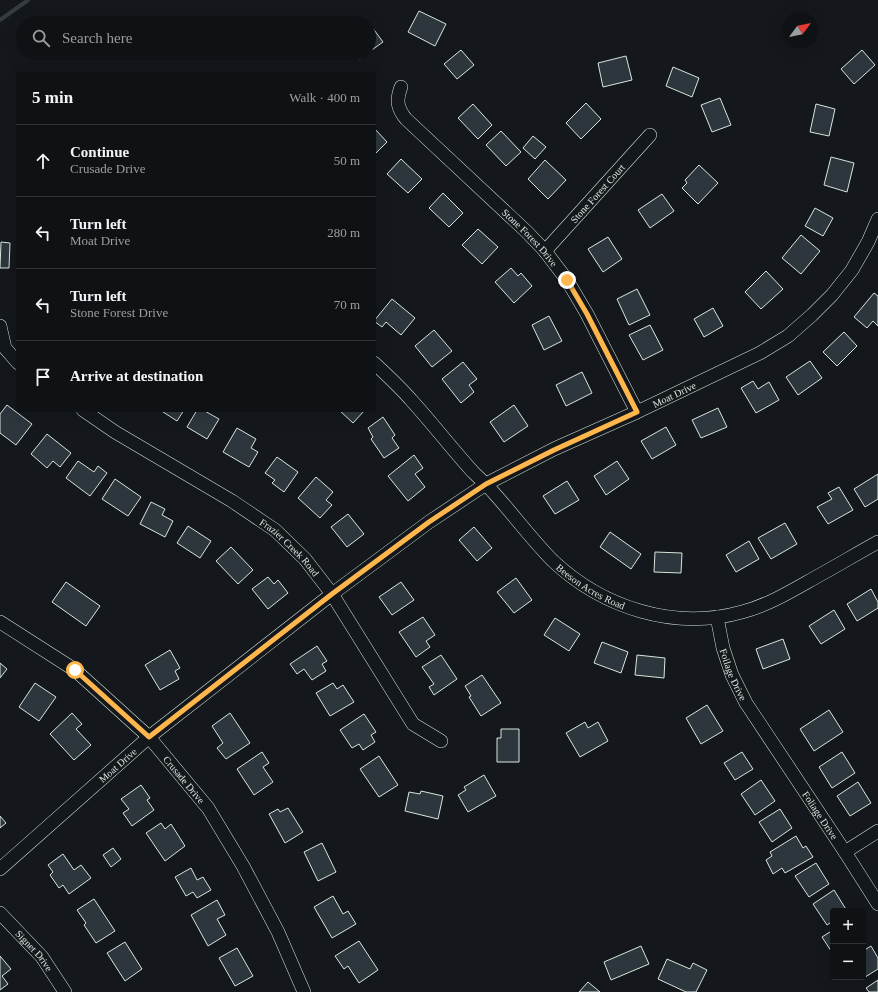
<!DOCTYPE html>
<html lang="en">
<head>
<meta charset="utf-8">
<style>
  body { margin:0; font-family:Georgia,serif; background:#181b1e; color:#f1f3f6 }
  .controls { position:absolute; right:12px; bottom:12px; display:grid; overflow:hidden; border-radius:4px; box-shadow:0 4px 16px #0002 }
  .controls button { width:36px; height:36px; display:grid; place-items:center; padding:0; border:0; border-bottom:1px solid #2f3234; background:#0f1215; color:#f1f3f6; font:20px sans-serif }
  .compass { position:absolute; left:782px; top:12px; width:36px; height:36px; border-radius:50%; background:#0f1215; box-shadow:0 4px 16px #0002; rotate:58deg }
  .stop { position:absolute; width:12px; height:12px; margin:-9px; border:3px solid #ffb74d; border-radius:50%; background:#fff }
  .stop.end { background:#ffb74d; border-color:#fff; box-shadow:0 1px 4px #0008 }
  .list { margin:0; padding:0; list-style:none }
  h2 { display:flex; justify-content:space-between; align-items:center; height:52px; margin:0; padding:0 16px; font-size:17px }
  h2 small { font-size:13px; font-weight:400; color:#9b9ea0 }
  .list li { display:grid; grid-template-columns:26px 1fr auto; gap:12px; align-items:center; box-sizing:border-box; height:72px; padding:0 16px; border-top:1px solid #2f3234 }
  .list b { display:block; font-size:15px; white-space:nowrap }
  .list p { margin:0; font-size:13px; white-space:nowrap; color:#9b9ea0 }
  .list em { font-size:13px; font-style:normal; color:#9b9ea0 }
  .icon { flex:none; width:22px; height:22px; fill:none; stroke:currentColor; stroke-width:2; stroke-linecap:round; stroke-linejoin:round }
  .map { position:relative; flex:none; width:878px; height:992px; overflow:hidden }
  .search { position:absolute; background:#0f1215; box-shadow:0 4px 16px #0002; left:16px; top:16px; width:360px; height:44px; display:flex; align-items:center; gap:10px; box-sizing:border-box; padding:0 14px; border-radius:22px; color:#9b9ea0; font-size:15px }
  .panel { position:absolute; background:#0f1215; box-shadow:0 4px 16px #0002; left:16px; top:72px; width:360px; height:340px; border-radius:4px }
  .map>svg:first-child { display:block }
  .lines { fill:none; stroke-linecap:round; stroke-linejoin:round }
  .stream { stroke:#363b3e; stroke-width:4 }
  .building { fill:#2c363c; stroke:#d8e6dc }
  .minor-casing { stroke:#d8e6dc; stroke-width:14 }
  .minor { stroke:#14181c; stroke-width:13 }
  .route { stroke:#ffb74d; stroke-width:5 }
  .labels { text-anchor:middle; stroke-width:3; stroke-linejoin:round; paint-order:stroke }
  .street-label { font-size:10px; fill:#d8e6dc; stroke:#14181c }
</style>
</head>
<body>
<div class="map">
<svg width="878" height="992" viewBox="0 0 878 992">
  <rect width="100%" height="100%" fill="#14181c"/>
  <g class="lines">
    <path class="stream" d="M0 20 28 0"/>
  </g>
  <g class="building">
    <path d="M419 11 446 24 435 46 408 32Z"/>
    <path d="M369 23 383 42 369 52Z"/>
    <path d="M461 50 474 65 457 79 444 64Z"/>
    <path d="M862 50 875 65 854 84 841 69Z"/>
    <path d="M354 53H368L359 59Z"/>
    <path d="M626 56 632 80 603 87 598 63Z"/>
    <path d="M673 67 699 78 692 97 666 86Z"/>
    <path d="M720 98 731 125 712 132 701 105Z"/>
    <path d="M586 103 601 119 581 139 566 123Z"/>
    <path d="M473 104 492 125 478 139 458 118Z"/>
    <path d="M816 104 835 109 829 136 810 132Z"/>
    <path d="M374 128 387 142 374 155Z"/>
    <path d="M501 131 521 152 506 166 486 145Z"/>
    <path d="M533 136 546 147 535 159 523 148Z"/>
    <path d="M831 157 854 163 847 192 824 185Z"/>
    <path d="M401 159 422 179 408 193 387 174Z"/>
    <path d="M545 160 566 180 548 199 528 179Z"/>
    <path d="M699 165 718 183 698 204 682 188 687 183 685 180Z"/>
    <path d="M443 193 463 213 449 227 429 208Z"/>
    <path d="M662 194 674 211 650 228 638 210Z"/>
    <path d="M815 208 833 218 823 236 805 226Z"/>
    <path d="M478 229 498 247 482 264 462 245Z"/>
    <path d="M801 235 820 251 801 274 782 258Z"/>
    <path d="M608 237 622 259 603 272 588 249Z"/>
    <path d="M1 242 10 243 9 268H0Z"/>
    <path d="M511 268 518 276 521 273 532 286 514 303 495 282Z"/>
    <path d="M766 271 783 289 761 309 745 292Z"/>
    <path d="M637 289 650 315 629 325 617 299Z"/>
    <path d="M874 293 878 296V326L873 321 867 328 854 317Z"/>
    <path d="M392 299 415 318 401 335 386 322 382 327 374 321Z"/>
    <path d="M713 308 723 326 704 337 694 319Z"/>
    <path d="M549 316 562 341 544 350 532 325Z"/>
    <path d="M650 325 663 350 643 360 629 335Z"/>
    <path d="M434 330 452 351 432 367 415 346Z"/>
    <path d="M844 332 857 346 837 366 823 352Z"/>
    <path d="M810 361 822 378 798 395 786 377Z"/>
    <path d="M463 362 477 379 469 385 474 392 461 403 442 379Z"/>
    <path d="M582 372 592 393 566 406 556 385Z"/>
    <path d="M753 381 758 389 769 382 779 400 756 413 741 388Z"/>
    <path d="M7 405 32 424 16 445 0 433V414Z"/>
    <path d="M514 405 528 426 504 442 490 422Z"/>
    <path d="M718 408 727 427 701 438 692 420Z"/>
    <path d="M160 410H184L177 421Z"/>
    <path d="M197 410H203L219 419 207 439 187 427Z"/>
    <path d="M339 410H365L353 423Z"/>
    <path d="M383 417 395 435 392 438 399 448 384 458 371 439 373 437 368 428Z"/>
    <path d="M666 427 676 445 652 459 641 441Z"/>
    <path d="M237 428 256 439 251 448 258 452 249 467 223 452Z"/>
    <path d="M47 434 71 453 60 467 53 461 47 468 31 454Z"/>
    <path d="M414 455 423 468 415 474 425 487 408 501 388 476Z"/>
    <path d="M277 457 298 472 284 492 272 483 275 480 265 473Z"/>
    <path d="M78 461 94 472 98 466 107 473 90 496 66 478Z"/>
    <path d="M617 461 629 479 606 495 594 476Z"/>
    <path d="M878 474V499L865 507 854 489Z"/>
    <path d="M316 477 333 492 326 500 332 505 320 518 298 498Z"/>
    <path d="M115 479 141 497 128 516 102 499Z"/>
    <path d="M567 481 579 500 555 514 543 496Z"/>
    <path d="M839 487 853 510 828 524 817 507 832 499 828 493Z"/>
    <path d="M151 502 165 509 162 515 173 521 165 537 140 524Z"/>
    <path d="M348 514 364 534 347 547 331 527Z"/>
    <path d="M785 523 797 544 771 559 758 538Z"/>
    <path d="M188 526 211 541 200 558 177 543Z"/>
    <path d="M474 527 492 548 477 561 459 540Z"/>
    <path d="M610 532 641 554 631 569 600 547Z"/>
    <path d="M749 541 759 559 736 572 726 555Z"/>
    <path d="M231 547 253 570 238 584 216 561Z"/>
    <path d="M655 552 682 553 681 573 654 572Z"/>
    <path d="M268 577 274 584 278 580 288 593 268 609 252 589Z"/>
    <path d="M516 578 532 600 514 613 497 592Z"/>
    <path d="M66 582 100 606 86 626 52 602Z"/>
    <path d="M401 582 414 600 392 615 379 597Z"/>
    <path d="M871 589 878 602V608L857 621 847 604Z"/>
    <path d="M834 610 845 629 821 644 809 626Z"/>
    <path d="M423 617 435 635 426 641 430 647 416 657 399 632Z"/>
    <path d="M555 618 580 634 569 651 544 635Z"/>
    <path d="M783 639 790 659 763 669 756 649Z"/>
    <path d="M602 642 628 652 621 673 594 663Z"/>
    <path d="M317 646 327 661 322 664 326 671 312 680 304 669 297 674 290 664Z"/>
    <path d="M170 650 180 668 175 671 179 679 160 690 145 665Z"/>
    <path d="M441 655 457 679 434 695 429 687 434 684 422 667Z"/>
    <path d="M637 655 665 658 664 678 635 675Z"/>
    <path d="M0 663 7 669 0 678Z"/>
    <path d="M482 675 501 703 481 716 469 697 471 696 465 686Z"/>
    <path d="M35 683 56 697 39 721 19 707Z"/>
    <path d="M333 683 337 689 343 685 354 702 330 716 316 693Z"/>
    <path d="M707 705 723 731 701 744 686 718Z"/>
    <path d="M829 710 843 732 814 751 800 729Z"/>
    <path d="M72 713 82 724 76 729 91 745 74 760 50 734Z"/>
    <path d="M230 713 250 743 226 759 217 748 223 743 212 726Z"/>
    <path d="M364 714 376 732 371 735 375 742 363 750 359 744 352 748 340 730Z"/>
    <path d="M585 722 588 728 598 722 608 741 580 757 566 733Z"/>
    <path d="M501 729H519V762H497V738H501Z"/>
    <path d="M262 752 269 763 263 767 273 782 254 795 237 769Z"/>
    <path d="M742 752 753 769 735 780 724 763Z"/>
    <path d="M842 752 855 773 832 788 819 767Z"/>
    <path d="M379 756 398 785 379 797 360 769Z"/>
    <path d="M484 775 496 796 468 812 458 795 466 790 464 787Z"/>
    <path d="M761 780 775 801 755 815 741 794Z"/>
    <path d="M858 782 871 803 850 816 837 796Z"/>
    <path d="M141 785 150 798 147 800 154 810 132 826 123 813 129 809 121 799Z"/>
    <path d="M421 791 443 796 438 819 405 811 409 792 420 794Z"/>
    <path d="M288 808 303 832 285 843 269 814 278 809 280 812Z"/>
    <path d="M780 809 792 828 772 842 759 822Z"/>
    <path d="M0 816 6 823 0 828Z"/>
    <path d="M161 823 165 829 171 824 185 846 165 861 146 833Z"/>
    <path d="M796 836 803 848 806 846 813 857 785 873 782 868 773 874 766 860 772 856 770 852Z"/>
    <path d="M322 843 336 872 318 881 304 852Z"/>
    <path d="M113 848 121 859 111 867 103 855Z"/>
    <path d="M63 854 74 870 81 865 91 878 69 894 63 885 59 888 50 875 53 872 48 865Z"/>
    <path d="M816 863 829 884 809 897 795 876Z"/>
    <path d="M191 868 197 880 203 877 211 890 197 898 193 892 186 896 175 877Z"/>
    <path d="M834 890 847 911H833V921L827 925 813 904Z"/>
    <path d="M333 896 343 914 348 911 356 924 332 938 314 907Z"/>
    <path d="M94 899 115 931 96 943 84 925 86 923 77 910Z"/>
    <path d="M217 900 225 915 217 919 226 935 208 946 191 915Z"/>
    <path d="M833 930V954L822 937Z"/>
    <path d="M359 941 378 970 359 983 348 966 344 969 335 956Z"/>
    <path d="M125 942 142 969 125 981 107 953Z"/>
    <path d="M641 946 649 964 611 980 604 962Z"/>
    <path d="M871 946 878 958V969L862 979 861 977H863V951Z"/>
    <path d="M237 948 253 976 235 986 219 958Z"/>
    <path d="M0 956 11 969 2 976 8 984 0 990Z"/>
    <path d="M667 959 690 969 693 963 707 970 696 992H686L658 979Z"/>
    <path d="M878 980V992H869L866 988Z"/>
    <path d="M588 982 600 992H579Z"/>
  </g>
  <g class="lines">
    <defs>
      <g id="minor">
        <path id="s1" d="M401 87C396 100 397 108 406 119L527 232 545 251 567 280 587 314 637 412"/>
        <path id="s2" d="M545 251 650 135"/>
        <path d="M0 326 5 348 18 363"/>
        <path id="s3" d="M374 363C387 375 400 387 412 401 433 424 452 449 473 472 480 479 487 485 493 492 513 514 532 540 553 561 603 608 675 631 742 612 769 605 793 590 818 576 838 565 858 553 878 542"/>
        <path id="s4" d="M83 410 115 432 232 501 275 530 305 559 332 594 413 724 441 741"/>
        <path id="s5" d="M717 617 723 648 732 675 746 703 845 852 878 904"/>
        <path id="s6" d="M0 622 75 670 149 737 208 808 243 866 278 932 304 992"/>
        <path d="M845 852 878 831"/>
        <path id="s7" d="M0 869 149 737 332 594 429 522 486 484 554 449 637 412 760 353 788 336 812 315 832 295 852 270 868 242 878 219"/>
        <path id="s8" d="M0 913 42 957 65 992"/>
      </g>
    </defs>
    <use href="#minor" class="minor-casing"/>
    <use href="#minor" class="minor"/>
  </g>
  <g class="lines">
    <path class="route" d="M75 670 149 737 332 594 429 522 486 484 554 450 637 412 587 314 567 280"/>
  </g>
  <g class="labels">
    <g class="street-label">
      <text dy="4" stroke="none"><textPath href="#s2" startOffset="78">Stone Forest Court</textPath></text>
      <text dy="4" stroke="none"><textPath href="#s1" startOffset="206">Stone Forest Drive</textPath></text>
      <text dy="4" stroke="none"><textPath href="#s7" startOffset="829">Moat Drive</textPath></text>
      <text dy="4" stroke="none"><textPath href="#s4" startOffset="249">Frazier Creek Road</textPath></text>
      <text dy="4" stroke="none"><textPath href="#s3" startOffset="313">Beeson Acres Road</textPath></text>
      <text dy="4" stroke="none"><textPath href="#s5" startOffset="60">Foilage Drive</textPath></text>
      <text dy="4" stroke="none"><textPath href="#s7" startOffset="157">Moat Drive</textPath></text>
      <text dy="4" stroke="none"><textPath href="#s6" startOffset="244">Crusade Drive</textPath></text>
      <text dy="4" stroke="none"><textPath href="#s5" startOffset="226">Foliage Drive</textPath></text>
      <text dy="4" stroke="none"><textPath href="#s8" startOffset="51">Signet Drive</textPath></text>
    </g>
  </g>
</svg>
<div class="controls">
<button>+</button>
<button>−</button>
</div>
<svg class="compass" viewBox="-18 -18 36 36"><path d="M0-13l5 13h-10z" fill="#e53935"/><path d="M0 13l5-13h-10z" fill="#9b9ea0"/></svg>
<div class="stop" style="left:75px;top:670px"></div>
<div class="stop end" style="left:567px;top:280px"></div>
<div class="search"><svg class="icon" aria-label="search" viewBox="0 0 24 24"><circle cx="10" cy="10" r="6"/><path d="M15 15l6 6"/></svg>Search here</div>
<section class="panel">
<h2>5 min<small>Walk · 400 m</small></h2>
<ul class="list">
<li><svg class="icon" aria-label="ahead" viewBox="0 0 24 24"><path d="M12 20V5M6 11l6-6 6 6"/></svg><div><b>Continue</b><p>Crusade Drive</p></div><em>50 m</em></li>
<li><svg class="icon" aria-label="left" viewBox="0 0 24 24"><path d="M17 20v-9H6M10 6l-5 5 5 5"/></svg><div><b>Turn left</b><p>Moat Drive</p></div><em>280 m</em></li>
<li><svg class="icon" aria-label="left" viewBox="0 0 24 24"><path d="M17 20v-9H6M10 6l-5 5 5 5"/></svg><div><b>Turn left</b><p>Stone Forest Drive</p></div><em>70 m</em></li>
<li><svg class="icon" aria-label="arrive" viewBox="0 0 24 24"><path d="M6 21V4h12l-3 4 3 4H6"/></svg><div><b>Arrive at destination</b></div></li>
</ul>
</section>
</div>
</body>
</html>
